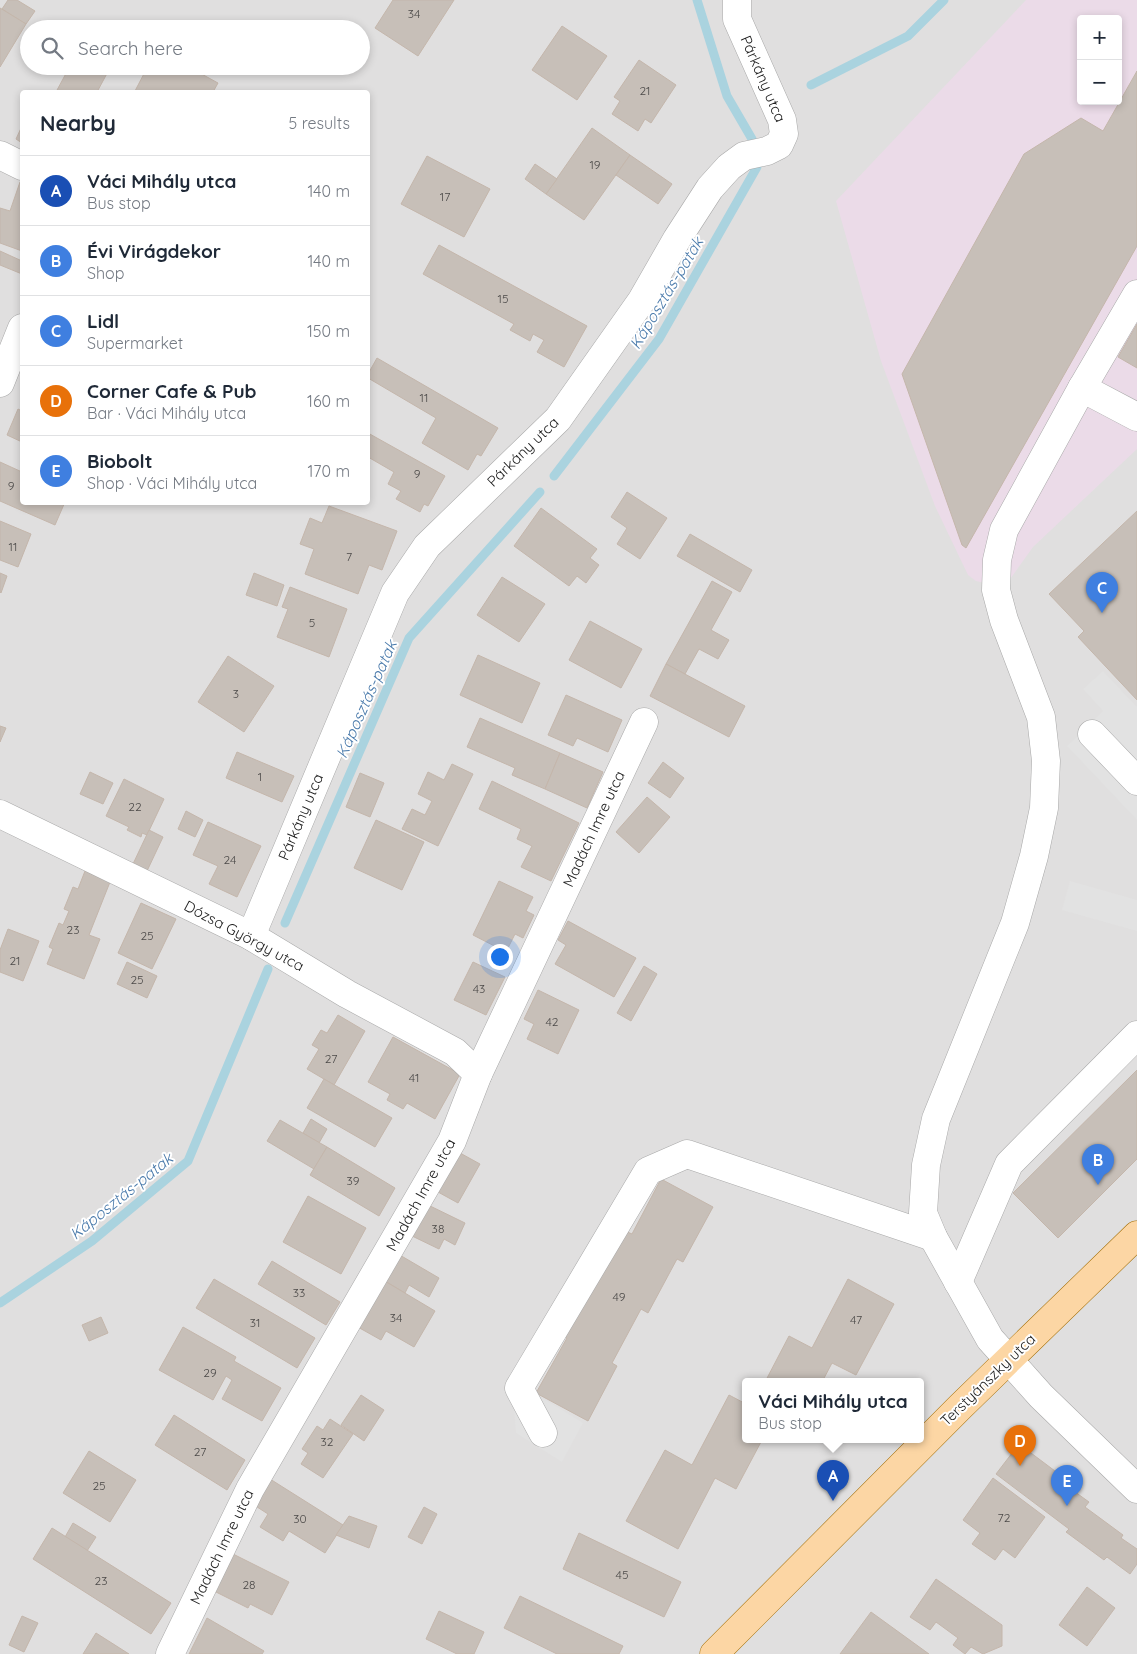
<!DOCTYPE html>
<html lang="en">
<head>
<meta charset="utf-8">
<style>
  body { margin:0; font-family:Quicksand,sans-serif; background:#f2f2f3; color:#1f2937 }
  .controls { position:absolute; right:15px; top:15px; display:grid; overflow:hidden; border-radius:5px; box-shadow:0 2px 8px #0003 }
  .controls button { width:45px; height:45px; display:grid; place-items:center; padding:0; border:0; border-bottom:1px solid #e0e1e3; background:#fff; color:#1f2937; font:25px sans-serif }
  .you { position:absolute; left:499px; top:956px; width:18px; height:18px; margin:-12px; border:4px solid #fff; border-radius:50%; background:#1a73e8; box-shadow:0 0 0 8px #1a73e833 }
  .badge { display:grid; place-items:center; width:32px; height:32px; border-radius:50%; background:#d40000; color:#fff; font-size:16px; font-weight:700 }
  .pin { position:absolute; translate:-50% -41px; filter:drop-shadow(0 1px 2px #0008) }
  .pin::after { content:''; position:absolute; top:26px; width:18px; height:15px; background:inherit; clip-path:polygon(0 0,100% 0,50% 100%) }
  .popup { position:absolute; left:742px; top:1378px; width:182px; height:65px; box-sizing:border-box; display:grid; place-content:center; border-radius:5px; background:#fff; filter:drop-shadow(0 1px 4px #0005); font-size:16px; white-space:nowrap; color:#747a83 }
  .popup b { font-size:19px; color:#1f2937 }
  .popup::after { content:''; position:absolute; left:50%; top:100%; margin-left:-10px; border:10px solid transparent; border-top-color:#fff }
  .list { margin:0; padding:0; list-style:none }
  h2 { display:flex; justify-content:space-between; align-items:center; height:65px; margin:0; padding:0 20px; font-size:21px }
  h2 small { font-size:16px; font-weight:400; color:#747a83 }
  .list li { display:grid; grid-template-columns:32px 1fr auto; gap:15px; align-items:center; box-sizing:border-box; height:70px; padding:0 20px; border-top:1px solid #e0e1e3 }
  .list b { display:block; font-size:19px; white-space:nowrap }
  .list p { margin:0; font-size:16px; white-space:nowrap; color:#747a83 }
  .list em { font-size:16px; font-style:normal; color:#747a83 }
  .icon { flex:none; width:28px; height:28px; fill:none; stroke:currentColor; stroke-width:2; stroke-linecap:round; stroke-linejoin:round }
  .map { position:relative; flex:none; width:1137px; height:1654px; overflow:hidden }
  .search { position:absolute; background:#fff; box-shadow:0 2px 8px #0003; left:20px; top:20px; width:350px; height:55px; display:flex; align-items:center; gap:12px; box-sizing:border-box; padding:0 18px; border-radius:28px; color:#747a83; font-size:19px }
  .panel { position:absolute; background:#fff; box-shadow:0 2px 8px #0003; left:20px; top:90px; width:350px; height:415px; border-radius:5px }
  .map>svg:first-child { display:block }
  .residential { fill:#e0dfdf; fill-rule:evenodd }
  .industrial { fill:#ebdbe8; fill-rule:evenodd }
  .parking { fill:#e2e2e2 }
  .lines { fill:none; stroke-linecap:round; stroke-linejoin:round }
  .stream { stroke:#aad3df; stroke-width:9 }
  .building { fill:#c7bfb8; stroke:#c4b6ab }
  .minor-casing { stroke:#a9a9a9; stroke-width:29 }
  .major-casing { stroke:#a06b00; stroke-width:29 }
  .minor { stroke:#fff; stroke-width:28 }
  .major { stroke:#fcd6a4; stroke-width:28 }
  .labels { text-anchor:middle; stroke-width:4; stroke-linejoin:round; paint-order:stroke }
  .number-label { font-size:12px; fill:#4b4948 }
  .street-label { font-size:15px; fill:#222; stroke:#fff }
  .water-label { font-size:16px; font-style:italic; fill:#4a7aab; stroke:#fff }
</style>
</head>
<body>
<div class="map">
<svg width="1137" height="1654" viewBox="0 0 1137 1654">
  <rect width="100%" height="100%" fill="#f2efe9"/>
  <path class="residential" d="M0 0H1137V1654H0ZM1081 19H1118V101H1081ZM29 29H361V66H29ZM22 92H368V502H22ZM746 1382H920V1440H746Z"/>
  <path class="industrial" d="M1026 0H1137V449L1033 547 1008 582 989 584 976 581 968 575 935 506 881 361 836 201ZM1081 19H1118V101H1081Z"/>
  <g class="parking">
    <path d="M1103 671 1137 707V820L1067 746 1103 711 1083 689Z"/>
    <path d="M1070 881 1137 900V931L1062 910Z"/>
    <path d="M691 1145 671 1180 661 1175 631 1230 625 1227 534 1393 583 1423 562 1462 516 1433 512 1383 644 1157Z"/>
  </g>
  <g class="lines">
    <g class="stream">
      <path d="M697 0 727 96 752 139"/>
      <path d="M811 85 908 36 944 0"/>
      <path d="M554 476 659 339 757 167"/>
      <path d="M285 923 409 638 540 492"/>
      <path d="M0 1303 92 1241 188 1161 268 969"/>
    </g>
  </g>
  <g class="building">
    <path d="M8 0H17L35 11 26 24 2 9Z"/>
    <path d="M393 0H454L418 56 375 28Z"/>
    <path d="M0 8 26 24 0 67Z"/>
    <path d="M562 26 607 56 577 100 532 70Z"/>
    <path d="M639 60 676 85 651 123 645 119 638 131 612 114 620 101 614 97Z"/>
    <path d="M70 66H111L97 92H56Z"/>
    <path d="M148 66H163L178 74 183 66H187L218 83 213 92H137L135 91Z"/>
    <path d="M1137 71V246L966 548 962 545 902 374 1024 154 1081 118 1103 131Z"/>
    <path d="M22 126V143L16 139Z"/>
    <path d="M592 128 630 155 584 220 546 194Z"/>
    <path d="M630 155 672 184 658 204 616 175Z"/>
    <path d="M427 156 490 189 464 237 401 204Z"/>
    <path d="M535 164 557 179 546 194 525 179Z"/>
    <path d="M20 182H22V251L0 243V208L10 211Z"/>
    <path d="M439 245 587 326 564 367 537 352 544 340 533 334 530 341 510 330 514 324 423 274Z"/>
    <path d="M0 251 22 261V274L0 265Z"/>
    <path d="M1137 324V368L1118 357Z"/>
    <path d="M377 358 498 428 481 456 477 454 468 470 422 443 436 418 368 378V374Z"/>
    <path d="M18 409 22 411V442L7 435Z"/>
    <path d="M368 433 445 476 428 506 424 504 420 512 396 499 401 491 388 484 394 472 368 457Z"/>
    <path d="M0 462 22 472V502H65L55 525 0 501Z"/>
    <path d="M627 492 667 518 640 559 617 544 627 528 611 517Z"/>
    <path d="M329 506 397 531 382 570 369 565 358 594 305 574 314 549 300 544 310 518 322 523Z"/>
    <path d="M541 508 597 549 590 558 599 565 586 583 577 576 569 586 514 546Z"/>
    <path d="M1137 511V700L1078 637 1084 631 1049 594Z"/>
    <path d="M0 521 31 534 18 567 0 560Z"/>
    <path d="M690 534 752 570 740 592 677 556Z"/>
    <path d="M0 573 7 576 1 593 0 592Z"/>
    <path d="M254 573 284 585 277 606 246 595Z"/>
    <path d="M502 577 545 604 519 642 477 615Z"/>
    <path d="M712 581 732 592 711 630 729 640 718 659 699 649 685 674 666 664Z"/>
    <path d="M290 587 347 609 329 657 277 637 288 609 282 607Z"/>
    <path d="M590 621 642 649 621 688 569 660Z"/>
    <path d="M478 655 540 683 522 723 460 695Z"/>
    <path d="M228 656 274 686 244 732 198 702Z"/>
    <path d="M666 664 745 706 729 737 650 696Z"/>
    <path d="M566 695 622 720 608 752 577 738 573 746 548 735Z"/>
    <path d="M480 718 560 753 545 789 512 775 515 768 467 747Z"/>
    <path d="M0 726 6 728 0 742Z"/>
    <path d="M237 752 294 776 282 802 226 778Z"/>
    <path d="M560 753 603 772 587 808 545 789Z"/>
    <path d="M663 762 684 778 670 798 648 783Z"/>
    <path d="M452 764 473 774 438 846 402 829 412 809 425 815 432 801 418 794 428 772 444 780Z"/>
    <path d="M90 772 113 783 103 804 80 794Z"/>
    <path d="M360 773 384 783 370 817 346 807Z"/>
    <path d="M124 779 164 799 147 835 142 833 141 837 127 830 129 827 106 816Z"/>
    <path d="M492 781 579 823 551 881 521 867 532 846 517 839 521 829 479 809Z"/>
    <path d="M647 797 670 817 639 853 616 832Z"/>
    <path d="M186 811 203 820 195 837 178 829Z"/>
    <path d="M376 820 424 842 402 890 354 868Z"/>
    <path d="M208 822 261 846 237 897 209 884 218 866 193 855Z"/>
    <path d="M149 830 163 837 147 871 133 864Z"/>
    <path d="M85 871 110 882 89 935 100 939 84 979 47 964 53 949 49 947 59 923 63 925 69 911 64 909 73 887 78 889Z"/>
    <path d="M499 881 533 897 526 911 534 915 523 938 515 934 506 952 473 935Z"/>
    <path d="M141 903 176 919 152 969 118 953Z"/>
    <path d="M568 921 636 958 614 997 555 964 566 945 558 940Z"/>
    <path d="M8 929 39 941 23 981 0 972V950Z"/>
    <path d="M127 962 157 976 147 998 117 984Z"/>
    <path d="M473 962 505 977 486 1015 454 1000Z"/>
    <path d="M644 966 657 974 631 1021 617 1013Z"/>
    <path d="M538 990 579 1010 558 1054 527 1039 534 1024 524 1019Z"/>
    <path d="M338 1015 365 1031 334 1085 307 1069 319 1049 312 1045 321 1030 327 1033Z"/>
    <path d="M393 1037 460 1074 435 1119 407 1103 403 1109 387 1100 390 1094 368 1082Z"/>
    <path d="M1137 1070V1159L1058 1238 1013 1193Z"/>
    <path d="M324 1079 392 1118 375 1147 307 1108Z"/>
    <path d="M311 1119 327 1129 319 1143 303 1133Z"/>
    <path d="M280 1120 327 1147 314 1169 267 1141Z"/>
    <path d="M327 1147 395 1188 379 1216 310 1175Z"/>
    <path d="M460 1153 480 1164 458 1203 438 1192Z"/>
    <path d="M661 1179 713 1207 683 1262 677 1259 648 1313 641 1309 612 1363 617 1366 588 1421 536 1393 567 1338 560 1335 625 1231 632 1234Z"/>
    <path d="M308 1196 366 1228 341 1274 283 1242Z"/>
    <path d="M426 1204 465 1223 455 1245 444 1239 439 1249 410 1235Z"/>
    <path d="M398 1254 439 1278 429 1297 409 1285 405 1293 383 1280Z"/>
    <path d="M272 1261 340 1302 326 1325 258 1284Z"/>
    <path d="M214 1279 315 1338 297 1368 196 1308Z"/>
    <path d="M848 1279 894 1304 856 1375 832 1363 822 1382H765L789 1336 812 1348Z"/>
    <path d="M383 1280 435 1311 414 1347 386 1331 381 1340 356 1326Z"/>
    <path d="M101 1317 108 1333 89 1341 82 1325Z"/>
    <path d="M183 1327 236 1357 234 1361 281 1388 262 1421 222 1399 232 1380 226 1376 213 1400 159 1370Z"/>
    <path d="M361 1395 384 1410 364 1441 341 1425Z"/>
    <path d="M729 1395 746 1404V1440H762L736 1489 715 1478 678 1549 626 1521 665 1450 692 1465Z"/>
    <path d="M174 1415 245 1460 227 1490 155 1445Z"/>
    <path d="M330 1419 353 1434 323 1478 301 1464 308 1453 302 1449 317 1426 323 1430Z"/>
    <path d="M1019 1444 1067 1480 1064 1484 1089 1502 1085 1507 1123 1535 1121 1538 1137 1549V1564L1130 1574 1107 1557 1104 1560 1066 1532 1069 1529 996 1474Z"/>
    <path d="M89 1451 136 1480 110 1522 63 1493Z"/>
    <path d="M993 1478 1045 1517 1015 1558 1003 1549 995 1560 972 1544 980 1533 963 1520Z"/>
    <path d="M270 1479 343 1525 325 1553 289 1531 283 1541 260 1527 268 1514 254 1505Z"/>
    <path d="M424 1507 437 1514 422 1544 408 1537Z"/>
    <path d="M349 1516 377 1526 369 1548 336 1535Z"/>
    <path d="M73 1523 96 1537 87 1551 65 1537Z"/>
    <path d="M52 1528 171 1603 151 1634 33 1559Z"/>
    <path d="M579 1533 681 1582 664 1617 563 1569Z"/>
    <path d="M227 1551 289 1582 272 1615 250 1604 248 1608 208 1588Z"/>
    <path d="M936 1579 1002 1625V1646L983 1654 971 1647 965 1654 953 1645 958 1638 936 1622 930 1630 910 1617Z"/>
    <path d="M1087 1587 1115 1608 1087 1646 1059 1625Z"/>
    <path d="M520 1596 623 1646 619 1654H557L504 1628Z"/>
    <path d="M439 1611 484 1632 474 1654H457L426 1639Z"/>
    <path d="M871 1612 929 1654H840Z"/>
    <path d="M22 1616 38 1623 24 1652 9 1645Z"/>
    <path d="M207 1618 264 1651 262 1654H189Z"/>
    <path d="M96 1633 129 1654H83Z"/>
  </g>
  <g class="lines">
    <defs>
      <g id="minor">
        <path d="M0 155 22 166"/>
        <path d="M0 383 22 328"/>
        <path d="M1082 388 1137 294"/>
        <path d="M1137 417 1082 388 1004 530 997 560 996 590 1004 620 1041 717 1046 761 1044 808 1034 856 1015 923 936 1119 926 1165 923 1213 933 1237 990 1339 1041 1396 1137 1489"/>
        <path d="M1092 734 1137 781"/>
        <path d="M0 814 251 936 347 994 455 1052 478 1074"/>
        <path d="M251 936 395 593 427 546 558 419 642 300 677 239 710 188 729 167 744 156 767 151 779 145 784 134 782 120 737 19V0"/>
        <path d="M958 1282 1009 1164 1137 1035"/>
        <path d="M543 1433 519 1388 648 1171 687 1154 933 1237"/>
        <path d="M170 1654 250 1489 452 1141 478 1074 644 722"/>
      </g>
      <path id="major" d="M714 1654 960 1407 1137 1235"/>
    </defs>
    <use href="#minor" class="minor-casing"/>
    <use href="#major" class="major-casing"/>
    <use href="#minor" class="minor"/>
    <use href="#major" class="major"/>
  </g>
  <g class="labels">
    <g class="number-label">
      <text x="414" y="18">34</text>
      <text x="645" y="95">21</text>
      <text x="595" y="169">19</text>
      <text x="445" y="201">17</text>
      <text x="503" y="303">15</text>
      <text x="424" y="402">11</text>
      <text x="417" y="478">9</text>
      <text x="11" y="490">9</text>
      <text x="13" y="551">11</text>
      <text x="349" y="561">7</text>
      <text x="312" y="627">5</text>
      <text x="236" y="698">3</text>
      <text x="260" y="781">1</text>
      <text x="135" y="811">22</text>
      <text x="230" y="864">24</text>
      <text x="73" y="934">23</text>
      <text x="147" y="940">25</text>
      <text x="15" y="965">21</text>
      <text x="137" y="984">25</text>
      <text x="479" y="993">43</text>
      <text x="552" y="1026">42</text>
      <text x="331" y="1063">27</text>
      <text x="414" y="1082">41</text>
      <text x="353" y="1185">39</text>
      <text x="438" y="1233">38</text>
      <text x="299" y="1297">33</text>
      <text x="619" y="1301">49</text>
      <text x="396" y="1322">34</text>
      <text x="856" y="1324">47</text>
      <text x="255" y="1327">31</text>
      <text x="210" y="1377">29</text>
      <text x="327" y="1446">32</text>
      <text x="200" y="1456">27</text>
      <text x="99" y="1490">25</text>
      <text x="1004" y="1522">72</text>
      <text x="300" y="1523">30</text>
      <text x="622" y="1579">45</text>
      <text x="101" y="1585">23</text>
      <text x="249" y="1589">28</text>
    </g>
    <g class="street-label">
      <text transform="translate(763 79) rotate(67)" y="5">Párkány utca</text>
      <text transform="translate(523 452) rotate(-44)" y="5">Párkány utca</text>
      <text transform="translate(301 817) rotate(-67)" y="5">Párkány utca</text>
      <text transform="translate(594 829) rotate(-65)" y="5">Madách Imre utca</text>
      <text transform="translate(244 936) rotate(28)" y="5">Dózsa György utca</text>
      <text transform="translate(421 1195) rotate(-61)" y="5">Madách Imre utca</text>
      <text transform="translate(988 1380) rotate(-44)" y="5">Terstyánszky utca</text>
      <text transform="translate(222 1547) rotate(-64)" y="5">Madách Imre utca</text>
    </g>
    <g class="water-label">
      <text transform="translate(666 293) rotate(-59)" y="6">Káposztás-patak</text>
      <text transform="translate(366 699) rotate(-66)" y="6">Káposztás-patak</text>
      <text transform="translate(121 1196) rotate(-39)" y="6">Káposztás-patak</text>
    </g>
  </g>
</svg>
<div class="controls">
<button>+</button>
<button>−</button>
</div>
<div class="you"></div>
<div class="pin badge" style="left:833px;top:1501px;background:#1a4fb4">A</div>
<div class="popup"><b>Váci Mihály utca</b>Bus stop</div>
<div class="pin badge" style="left:1098px;top:1185px;background:#3f7fe0">B</div>
<div class="pin badge" style="left:1102px;top:613px;background:#3f7fe0">C</div>
<div class="pin badge" style="left:1020px;top:1466px;background:#e8710a">D</div>
<div class="pin badge" style="left:1067px;top:1506px;background:#3f7fe0">E</div>
<div class="search"><svg class="icon" aria-label="search" viewBox="0 0 24 24"><circle cx="10" cy="10" r="6"/><path d="M15 15l6 6"/></svg>Search here</div>
<section class="panel">
<h2>Nearby<small>5 results</small></h2>
<ul class="list">
<li><span class="badge" style="background:#1a4fb4">A</span><div><b>Váci Mihály utca</b><p>Bus stop</p></div><em>140 m</em></li>
<li><span class="badge" style="background:#3f7fe0">B</span><div><b>Évi Virágdekor</b><p>Shop</p></div><em>140 m</em></li>
<li><span class="badge" style="background:#3f7fe0">C</span><div><b>Lidl</b><p>Supermarket</p></div><em>150 m</em></li>
<li><span class="badge" style="background:#e8710a">D</span><div><b>Corner Cafe &amp; Pub</b><p>Bar · Váci Mihály utca</p></div><em>160 m</em></li>
<li><span class="badge" style="background:#3f7fe0">E</span><div><b>Biobolt</b><p>Shop · Váci Mihály utca</p></div><em>170 m</em></li>
</ul>
</section>
</div>
</body>
</html>
